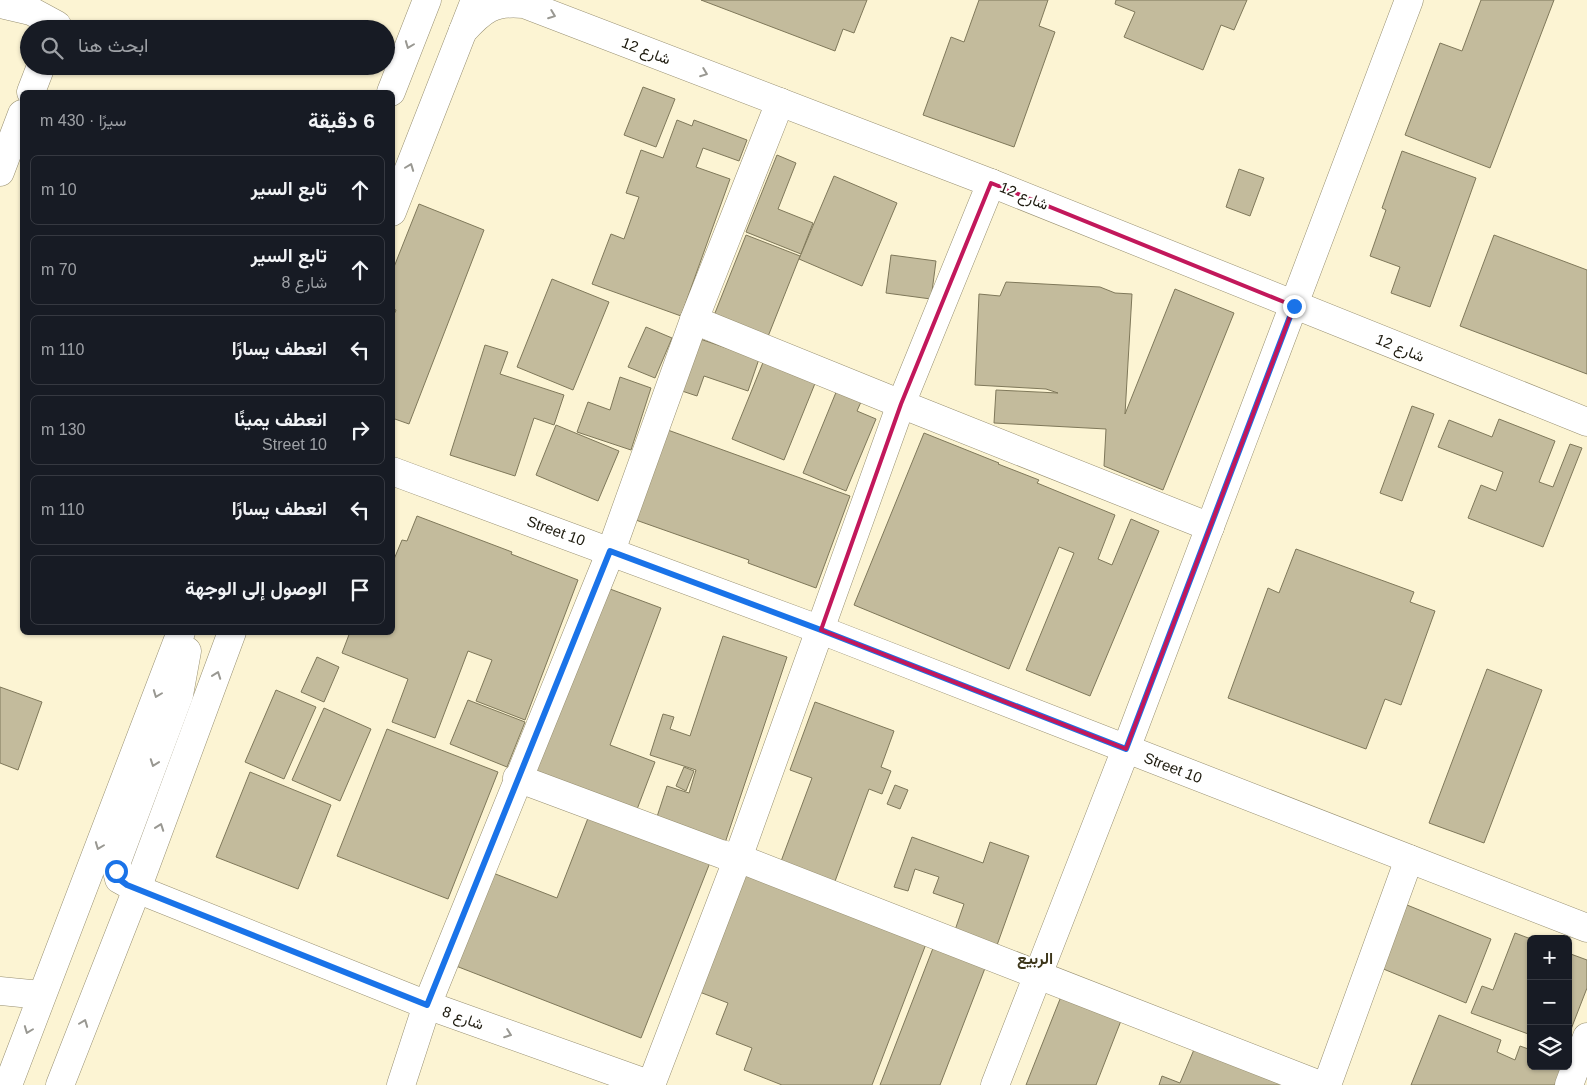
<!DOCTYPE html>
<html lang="ar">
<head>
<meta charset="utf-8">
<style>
  body { margin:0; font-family:Helvetica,Vazirmatn,sans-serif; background:#242831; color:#f1f3f6; direction:rtl }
  .controls { position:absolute; right:15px; bottom:15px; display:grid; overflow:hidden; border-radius:8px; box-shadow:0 1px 4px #0004 }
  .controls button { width:45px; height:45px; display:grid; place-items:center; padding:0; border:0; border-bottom:1px solid #363941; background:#171b24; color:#f1f3f6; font:25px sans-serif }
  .stop { position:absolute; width:15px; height:15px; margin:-11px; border:4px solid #1a73e8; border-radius:50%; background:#fff }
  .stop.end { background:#1a73e8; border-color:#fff; box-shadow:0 1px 5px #0008 }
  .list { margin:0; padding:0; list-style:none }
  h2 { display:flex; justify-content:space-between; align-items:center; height:65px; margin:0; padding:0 20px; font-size:21px }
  h2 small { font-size:16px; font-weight:400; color:#9ea1a6 }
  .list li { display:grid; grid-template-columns:32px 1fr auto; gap:15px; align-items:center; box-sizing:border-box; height:70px; margin:0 10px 10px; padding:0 10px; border:1px solid #363941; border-radius:8px }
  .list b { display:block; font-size:19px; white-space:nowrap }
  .list p { margin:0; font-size:16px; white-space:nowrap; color:#9ea1a6 }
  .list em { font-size:16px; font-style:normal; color:#9ea1a6 }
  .icon { flex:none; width:28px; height:28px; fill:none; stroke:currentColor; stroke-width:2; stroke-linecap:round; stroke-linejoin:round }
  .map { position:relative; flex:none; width:1587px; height:1085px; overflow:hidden; direction:ltr }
  .search { position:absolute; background:#171b24; box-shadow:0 1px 4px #0004; left:20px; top:20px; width:375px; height:55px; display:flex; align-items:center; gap:12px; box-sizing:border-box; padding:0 18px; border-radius:28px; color:#9ea1a6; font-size:19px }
  .panel { position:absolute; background:#171b24; box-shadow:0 1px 4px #0004; left:20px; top:90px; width:375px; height:545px; border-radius:8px; direction:rtl }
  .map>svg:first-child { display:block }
  .building { fill:#c3bb9c; stroke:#7f785a }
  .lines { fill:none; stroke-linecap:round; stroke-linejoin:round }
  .minor-casing { stroke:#978f71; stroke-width:29 }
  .major-casing { stroke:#978f71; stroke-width:29 }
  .minor { stroke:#fff; stroke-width:28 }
  .major { stroke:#fff; stroke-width:28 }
  .oneway { stroke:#999892 }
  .route { stroke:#1a73e8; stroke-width:6 }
  .marked { fill:none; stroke:#c2185b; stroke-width:4; stroke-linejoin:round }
  .labels { text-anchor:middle; stroke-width:4.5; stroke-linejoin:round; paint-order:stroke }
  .street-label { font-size:15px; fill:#1c190d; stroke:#fff }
  .neighbourhood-label { font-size:16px; font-weight:bold; fill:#3d361a; stroke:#fff }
</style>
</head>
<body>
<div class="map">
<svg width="1587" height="1085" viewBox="0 0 1587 1085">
  <rect width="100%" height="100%" fill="#fcf4d3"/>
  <g class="building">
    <path d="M701 0H867L854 33 843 29 835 51Z"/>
    <path d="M979 0H1048L1039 26 1055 32 1014 147 923 115 951 37 964 42Z"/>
    <path d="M1116 0H1247L1234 30 1221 25 1203 70 1124 37 1135 12 1115 4Z"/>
    <path d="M1481 0H1554L1490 168 1405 135 1440 43 1462 51Z"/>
    <path d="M643 87 675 99 656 147 624 135Z"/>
    <path d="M677 120 692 126 694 120 747 140 739 161 703 148 696 167 730 179 681 316 592 284 611 234 624 239 639 197 626 193 641 150 663 158Z"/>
    <path d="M1402 151 1476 178 1430 307 1391 293 1400 267 1370 256 1386 210 1382 208Z"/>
    <path d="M777 155 796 163 778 209 813 223 801 254 746 232Z"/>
    <path d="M1239 169 1264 178 1250 216 1226 207Z"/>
    <path d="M834 176 897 203 862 286 799 259Z"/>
    <path d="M419 204 484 230 409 424 392 418V319L396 310 392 308V272Z"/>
    <path d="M746 235 800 256 767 339 713 318Z"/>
    <path d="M1494 235 1587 270V374L1460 326Z"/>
    <path d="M891 255 936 261 931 299 886 293Z"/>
    <path d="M552 279 609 302 573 390 517 367Z"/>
    <path d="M1006 282 1100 287 1115 293 1132 294 1125 414 1175 289 1234 313 1163 490 1104 466 1106 429 994 423 996 390 1058 393 1046 389 975 385 979 294 1000 296Z"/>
    <path d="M646 327 672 338 655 378 628 367Z"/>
    <path d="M700 339 759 359 748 391 704 376 697 396 682 391Z"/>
    <path d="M485 345 508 352 500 374 564 395 554 425 534 418 515 476 450 455Z"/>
    <path d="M764 360 816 381 784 460 732 439Z"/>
    <path d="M620 377 651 388 631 450 577 432 588 402 610 410Z"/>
    <path d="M839 385 864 395 857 411 876 419 846 491 803 473Z"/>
    <path d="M1412 406 1434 414 1402 501 1380 493Z"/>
    <path d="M1499 419 1555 441 1539 482 1553 487 1570 444 1582 448 1543 547 1468 518 1481 485 1496 491 1503 472 1438 447 1449 420 1492 437Z"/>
    <path d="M556 425 619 451 598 501 536 475Z"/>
    <path d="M665 429 850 496 816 588 748 563 749 560 633 519Z"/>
    <path d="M924 433 999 463 998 464 1039 480 1037 483 1115 515 1098 559 1112 565 1131 519 1159 531 1090 696 1026 670 1074 553 1059 547 1009 669 854 605Z"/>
    <path d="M417 516 512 552 511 554 578 580 525 720 476 701 492 660 468 651 435 738 392 722 408 679 342 653 350 632H392V564L402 540 407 541Z"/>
    <path d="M1296 549 1414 592 1410 602 1435 611 1401 705 1385 699 1366 749 1228 698 1268 588 1279 593Z"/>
    <path d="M602 586 661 608 610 745 655 762 636 812 532 773Z"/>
    <path d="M723 636 787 657 723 849 654 826 667 786 689 793 696 770 650 755 663 714 674 717 670 729 690 736Z"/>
    <path d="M317 657 339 667 324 702 301 692Z"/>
    <path d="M1487 669 1542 690 1484 843 1429 823Z"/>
    <path d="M0 687 42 702 18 770 0 763Z"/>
    <path d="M276 690 316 707 284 779 245 762Z"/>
    <path d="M468 700 525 722 507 767 450 744Z"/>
    <path d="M815 702 894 731 881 767 891 771 882 794 869 789 834 884 780 864 812 778 790 770Z"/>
    <path d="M324 708 371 729 340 801 292 780Z"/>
    <path d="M387 729 498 772 448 899 337 856Z"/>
    <path d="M684 767 694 771 686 791 676 786Z"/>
    <path d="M250 772 331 805 298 889 216 857Z"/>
    <path d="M895 785 908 790 900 809 887 804Z"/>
    <path d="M590 813 711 860 641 1038 456 966 493 873 557 898Z"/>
    <path d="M912 837 983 863 990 842 1029 856 996 948 954 933 964 904 933 893 939 877 915 869 908 891 894 887Z"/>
    <path d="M743 874 926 944 872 1085H782L744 1070 752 1048 716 1034 728 1003 697 991Z"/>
    <path d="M1407 905 1491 939 1466 1003 1381 968Z"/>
    <path d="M1515 933 1531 939V1035L1471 1013 1482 986 1493 990Z"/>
    <path d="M935 943 987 963 940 1085H880Z"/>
    <path d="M1568 953 1587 960V988L1568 1037Z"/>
    <path d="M1064 989 1124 1013 1096 1085H1026Z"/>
    <path d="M1439 1015 1501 1040 1497 1052 1515 1060 1520 1046 1531 1050V1066H1568L1565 1085H1411Z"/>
    <path d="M1198 1040 1313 1085H1159L1162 1076 1180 1083Z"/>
  </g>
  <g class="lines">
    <defs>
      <g id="minor">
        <path d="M0 4 31 11 57 25 56 29"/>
        <path d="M463 31C483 9 493 1 524 4L991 183 1587 422"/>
        <path d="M31 92 41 66"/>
        <path d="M0 172 22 114"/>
        <path d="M694 320 901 404 1210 527"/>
        <path d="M392 471 821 630 1587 928"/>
        <path d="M517 778 721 854 738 858 1320 1085"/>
        <path d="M137 889 427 1005 651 1085"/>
        <path d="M0 991 41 995"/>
        <path d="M401 1085 427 1005 611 551 694 320 780 102"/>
        <path d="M651 1085 738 858 901 404 991 183"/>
        <path d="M995 1085 1126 749 1409 0"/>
        <path d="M1327 1085 1409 859"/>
        <path d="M1569 1085 1587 1037"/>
      </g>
      <g id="major">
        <path d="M391 92 427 0"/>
        <path d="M392 212 475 0"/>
        <path d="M137 889 119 879 117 871V861L179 695 187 651"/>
        <path d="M8 1085 181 632"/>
        <path d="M60 1085 137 889 232 632"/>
      </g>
    </defs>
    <use href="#minor" class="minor-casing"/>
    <use href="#major" class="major-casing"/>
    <use href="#minor" class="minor"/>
    <use href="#major" class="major"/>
  </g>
  <defs><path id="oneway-chevron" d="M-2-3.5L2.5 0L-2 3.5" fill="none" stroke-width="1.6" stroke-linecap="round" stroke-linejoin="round" transform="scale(1.25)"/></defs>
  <g class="oneway">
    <use href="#oneway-chevron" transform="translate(552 15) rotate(21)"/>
    <use href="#oneway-chevron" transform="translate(409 45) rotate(111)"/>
    <use href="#oneway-chevron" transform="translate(704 73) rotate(21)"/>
    <use href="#oneway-chevron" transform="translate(410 167) rotate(-69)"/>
    <use href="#oneway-chevron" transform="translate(217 675) rotate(-70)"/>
    <use href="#oneway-chevron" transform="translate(157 694) rotate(111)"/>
    <use href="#oneway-chevron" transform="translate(154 763) rotate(110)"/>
    <use href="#oneway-chevron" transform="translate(160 827) rotate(-70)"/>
    <use href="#oneway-chevron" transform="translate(99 846) rotate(111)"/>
    <use href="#oneway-chevron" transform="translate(84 1023) rotate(-69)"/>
    <use href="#oneway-chevron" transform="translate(28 1030) rotate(111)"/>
    <use href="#oneway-chevron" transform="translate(508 1034) rotate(20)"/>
  </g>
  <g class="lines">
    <path class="route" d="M116 871 119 879 127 885 427 1005 610 551 821 630 1126 749 1294 306"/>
  </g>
  <path class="marked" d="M991 183 1294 306 1126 749 821 630 901 404Z"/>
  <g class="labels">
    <g class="street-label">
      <text transform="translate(646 51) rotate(21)" y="5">شارع 12</text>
      <text transform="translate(1024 196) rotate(22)" y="5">شارع 12</text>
      <text transform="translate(1400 348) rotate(22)" y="5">شارع 12</text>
      <text transform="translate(556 531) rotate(20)" y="5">Street 10</text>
      <text transform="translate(1173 768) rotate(21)" y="5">Street 10</text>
      <text transform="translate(463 1018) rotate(20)" y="5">شارع 8</text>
    </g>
    <g class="neighbourhood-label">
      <text x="1035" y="964">الربيع</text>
    </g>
  </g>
</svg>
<div class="controls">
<button>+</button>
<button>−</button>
<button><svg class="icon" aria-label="layers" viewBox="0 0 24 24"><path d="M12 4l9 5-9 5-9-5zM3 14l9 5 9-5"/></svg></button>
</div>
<div class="stop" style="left:116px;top:871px"></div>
<div class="stop end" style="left:1294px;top:306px"></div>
<div class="search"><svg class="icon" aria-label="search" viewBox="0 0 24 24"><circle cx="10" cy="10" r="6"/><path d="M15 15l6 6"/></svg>ابحث هنا</div>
<section class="panel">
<h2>6 دقيقة<small>سيرًا · 430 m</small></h2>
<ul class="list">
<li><svg class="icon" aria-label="ahead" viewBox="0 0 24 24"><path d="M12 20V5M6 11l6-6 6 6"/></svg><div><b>تابع السير</b></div><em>10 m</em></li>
<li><svg class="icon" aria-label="ahead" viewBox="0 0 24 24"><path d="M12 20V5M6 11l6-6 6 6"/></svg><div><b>تابع السير</b><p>شارع 8</p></div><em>70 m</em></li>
<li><svg class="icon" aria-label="left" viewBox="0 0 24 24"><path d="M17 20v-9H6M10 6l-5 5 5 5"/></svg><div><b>انعطف يسارًا</b></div><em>110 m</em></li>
<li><svg class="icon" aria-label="right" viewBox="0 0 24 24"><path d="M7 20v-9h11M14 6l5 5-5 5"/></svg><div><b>انعطف يمينًا</b><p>Street 10</p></div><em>130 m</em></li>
<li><svg class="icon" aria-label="left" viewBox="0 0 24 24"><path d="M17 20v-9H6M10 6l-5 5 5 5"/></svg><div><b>انعطف يسارًا</b></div><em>110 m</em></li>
<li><svg class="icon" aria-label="arrive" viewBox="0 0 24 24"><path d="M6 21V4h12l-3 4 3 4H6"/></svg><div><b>الوصول إلى الوجهة</b></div></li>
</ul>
</section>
</div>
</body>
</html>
